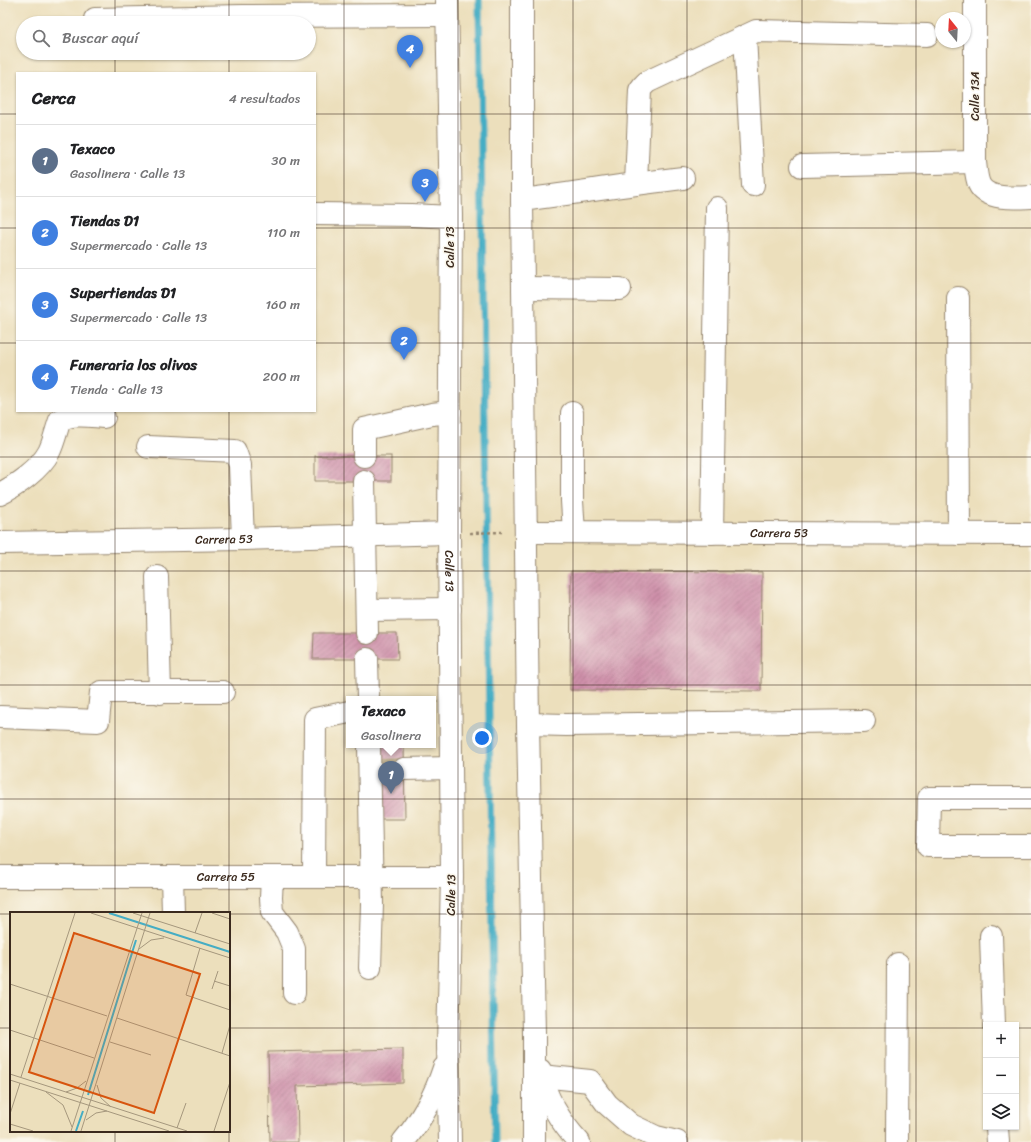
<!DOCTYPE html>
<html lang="es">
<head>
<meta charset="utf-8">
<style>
  body { margin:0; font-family:Sriracha,sans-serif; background:#f2f2f2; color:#202124 }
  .controls { position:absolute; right:12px; bottom:12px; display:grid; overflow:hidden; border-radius:0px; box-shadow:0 1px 3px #0004 }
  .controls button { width:36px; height:36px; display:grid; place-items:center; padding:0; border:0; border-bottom:1px solid #e0e0e0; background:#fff; color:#202124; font:20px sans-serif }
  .compass { position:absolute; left:935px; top:12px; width:36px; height:36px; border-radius:50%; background:#fff; box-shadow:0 1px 3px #0004; rotate:342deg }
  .you { position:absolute; left:482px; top:738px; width:14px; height:14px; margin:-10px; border:3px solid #fff; border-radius:50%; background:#1a73e8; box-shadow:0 0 0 6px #1a73e833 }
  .badge { display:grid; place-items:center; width:26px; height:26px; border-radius:50%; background:#2563eb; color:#fff; font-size:13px; font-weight:700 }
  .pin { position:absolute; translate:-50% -33px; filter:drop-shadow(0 1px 2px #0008) }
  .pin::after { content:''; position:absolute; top:21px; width:14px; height:12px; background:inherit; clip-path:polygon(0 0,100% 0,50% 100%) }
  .popup { position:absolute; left:346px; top:696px; width:90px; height:52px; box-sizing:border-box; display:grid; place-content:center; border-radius:0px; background:#fff; filter:drop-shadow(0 1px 3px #0005); font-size:13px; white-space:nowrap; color:#757577 }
  .popup b { font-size:15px; color:#202124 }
  .popup::after { content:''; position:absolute; left:50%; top:100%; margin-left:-8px; border:8px solid transparent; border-top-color:#fff }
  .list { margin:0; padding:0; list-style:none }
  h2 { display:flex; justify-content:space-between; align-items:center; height:52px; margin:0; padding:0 16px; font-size:17px }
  h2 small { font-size:13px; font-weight:400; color:#757577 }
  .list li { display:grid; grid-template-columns:26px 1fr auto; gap:12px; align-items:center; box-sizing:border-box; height:72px; padding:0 16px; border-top:1px solid #e0e0e0 }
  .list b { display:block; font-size:15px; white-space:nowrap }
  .list p { margin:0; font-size:13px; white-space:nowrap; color:#757577 }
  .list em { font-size:13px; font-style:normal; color:#757577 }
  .icon { flex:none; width:22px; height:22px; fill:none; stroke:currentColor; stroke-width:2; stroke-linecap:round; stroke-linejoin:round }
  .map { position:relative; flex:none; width:1031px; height:1142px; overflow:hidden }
  .search { position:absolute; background:#fff; box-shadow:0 1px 3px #0004; left:16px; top:16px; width:300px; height:44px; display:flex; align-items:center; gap:10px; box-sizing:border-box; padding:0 14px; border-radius:22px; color:#757577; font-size:15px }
  .panel { position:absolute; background:#fff; box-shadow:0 1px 3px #0004; left:16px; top:72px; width:300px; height:340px; border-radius:0px }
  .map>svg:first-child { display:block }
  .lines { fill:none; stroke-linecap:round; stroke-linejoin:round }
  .stream { stroke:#45adc4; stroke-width:7 }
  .building { fill:url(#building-hatch) }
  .minor-tunnel { stroke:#c9bb9c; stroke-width:22; stroke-dasharray:22 11; stroke-linecap:butt }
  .minor-casing { stroke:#94846d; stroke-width:24 }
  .major-casing { stroke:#94846d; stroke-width:24 }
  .path { stroke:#94846d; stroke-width:2.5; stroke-dasharray:3 3; stroke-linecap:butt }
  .minor { stroke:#fff; stroke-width:22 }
  .major { stroke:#fff; stroke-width:22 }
  .grid { fill:none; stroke:#3b2a1e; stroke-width:1; stroke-opacity:0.55 }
  .labels { text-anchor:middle; stroke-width:3; stroke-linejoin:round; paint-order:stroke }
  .street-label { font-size:12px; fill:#3b2a1e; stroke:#fbf7ec }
  .inset-river { fill:none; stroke:#45adc4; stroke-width:2 }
  .inset-road { fill:none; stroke:#a5977d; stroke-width:1 }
  .view { fill:#d7540e; fill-opacity:0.15; stroke:#d7540e; stroke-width:2 }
  .inset-edge { fill:none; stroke:#3b2a1e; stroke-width:2 }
</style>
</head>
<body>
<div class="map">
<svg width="1031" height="1142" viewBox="0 0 1031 1142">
  <defs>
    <pattern id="building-hatch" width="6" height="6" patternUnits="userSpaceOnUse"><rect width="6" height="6" fill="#cf90aa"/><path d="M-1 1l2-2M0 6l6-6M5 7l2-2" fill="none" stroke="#a9768a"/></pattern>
  </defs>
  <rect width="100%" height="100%" fill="#fbf7ec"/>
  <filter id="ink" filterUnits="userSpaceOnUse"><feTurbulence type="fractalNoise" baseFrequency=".025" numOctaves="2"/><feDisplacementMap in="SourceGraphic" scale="8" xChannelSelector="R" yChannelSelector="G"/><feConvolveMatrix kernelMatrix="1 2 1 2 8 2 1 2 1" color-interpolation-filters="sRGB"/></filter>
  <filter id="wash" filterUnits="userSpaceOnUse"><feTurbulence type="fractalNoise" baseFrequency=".012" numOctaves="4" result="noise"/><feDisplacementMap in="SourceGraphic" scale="16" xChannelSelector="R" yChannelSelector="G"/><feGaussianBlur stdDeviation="0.9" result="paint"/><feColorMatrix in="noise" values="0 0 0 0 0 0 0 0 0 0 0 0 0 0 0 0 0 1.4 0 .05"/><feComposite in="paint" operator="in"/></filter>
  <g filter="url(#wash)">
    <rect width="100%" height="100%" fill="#ecdfbc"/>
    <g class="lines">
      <path class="stream" d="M479 0 495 1142"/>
    </g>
    <g id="blocks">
      <g class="building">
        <rect x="315" y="456" width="76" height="25"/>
        <path d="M571 571 762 572 761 691 570 690Z"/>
        <path d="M314 633H397L398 659H313Z"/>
        <path d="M377 745H404L405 819H378Z"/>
        <path d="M403 1049V1083L297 1086 298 1142H270L268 1052Z"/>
      </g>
    </g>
  </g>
  <g filter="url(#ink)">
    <use href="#blocks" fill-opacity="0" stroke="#94846d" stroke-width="1"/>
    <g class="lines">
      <path class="minor-tunnel" d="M377 770 404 769"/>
      <defs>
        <g id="minor">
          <path d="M975 0V162C976 169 976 177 979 184 986 200 1016 198 1031 197"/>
          <path d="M95 19 243 16 446 15"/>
          <path d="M745 36 753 185"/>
          <path d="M802 166 975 162"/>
          <path d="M636 183 640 90 643 86 647 82 756 31 927 35"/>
          <path d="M522 200C576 193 629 184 683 178"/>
          <path d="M315 214 411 215 451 217"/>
          <path d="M523 288 620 289"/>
          <path d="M958 298 959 534"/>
          <path d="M572 413V501L574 532"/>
          <path d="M148 447 235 451 240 465 243 539"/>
          <path d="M364 456V429L432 414 450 412"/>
          <path d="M364 481 367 633"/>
          <path d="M0 494C16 486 40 469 49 452 54 442 56 431 60 420 73 413 89 416 104 417"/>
          <path id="s1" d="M526 532 1031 534"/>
          <path d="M712 533 717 208"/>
          <path id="s2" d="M0 543 243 539 449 533"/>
          <path d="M157 577 160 693"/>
          <path d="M367 610 450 609"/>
          <path d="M367 659 368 699"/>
          <path d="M0 717 98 721 101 692H223"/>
          <path d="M528 724 566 725 864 721"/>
          <path d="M369 745 372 904 370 968"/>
          <path d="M404 769 451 768"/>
          <path d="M1031 798H929L928 846H1031"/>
          <path id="s3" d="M0 877H452"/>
          <path d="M172 877 173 913"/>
          <path d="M272 877 271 898 272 912 287 932 294 949V993"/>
          <path d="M314 877 315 719 349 712"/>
          <path d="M991 936 994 1025"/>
          <path d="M541 1076 590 1081 607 1104 631 1125 656 1137 677 1142"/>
          <path d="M997 1127 998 1142"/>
          <path d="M897 1142 898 964"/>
        </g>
        <g id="major">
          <path id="s4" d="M447 0 451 217 449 533 452 877 448 1045 450 1142"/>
          <path d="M522 0V200L528 724 534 1033V1142"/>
          <path d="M540 1070C544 1096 561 1123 579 1142"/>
          <path d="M403 1142C422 1119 435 1096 444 1068"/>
        </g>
      </defs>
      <use href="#minor" class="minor-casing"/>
      <use href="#major" class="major-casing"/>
      <path class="path" d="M470 533 502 532"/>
      <use href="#minor" class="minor"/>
      <use href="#major" class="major"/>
    </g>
  </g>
  <path class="grid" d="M115 0V23M229 0V23M344 0V1142M458 0V1142M573 0V1142M687 0V1142M802 0V1142M916 0V1142M115 53V73M229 53V73M0 114H17M315 114H1031M0 228H17M315 228H1031M0 343H17M315 343H1031M115 411V913M229 411V1142M0 457H1031M0 571H1031M0 685H1031M0 799H1031M0 914H11M229 914H1031M0 1028H11M229 1028H986M1016 1028H1031M115 1131V1142"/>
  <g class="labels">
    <g class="street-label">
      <text transform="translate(975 96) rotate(-90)" y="4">Calle 13A</text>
      <text transform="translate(450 247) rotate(-90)" y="4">Calle 13</text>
      <text dy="4" stroke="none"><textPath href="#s1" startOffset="253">Carrera 53</textPath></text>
      <text dy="4" stroke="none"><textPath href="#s2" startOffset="224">Carrera 53</textPath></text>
      <text dy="4" stroke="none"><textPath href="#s4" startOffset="571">Calle 13</textPath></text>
      <text dy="4" stroke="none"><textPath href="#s3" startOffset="226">Carrera 55</textPath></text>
      <text transform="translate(451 895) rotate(-89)" y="4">Calle 13</text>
    </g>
  </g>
  <g transform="translate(10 912)">
    <rect width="220" height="220" fill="#ecdfbc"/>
    <path class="inset-river" d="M99 1 220 40M78 183 126 28M66 219 73 199"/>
    <path class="inset-road" d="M81 1 220 46M123 1 220 32M202 1 220 7M185 21 192 1M190 36 176 83 220 98M129 37 141 28 154 26M204 69 220 74M0 72 97 104M202 77 208 59M107 106 220 144M0 118 84 146M100 130 141 143M212 141 220 113M0 162 177 219M11 165 65 1M0 168 159 219M87 173 91 186 101 195M36 180 53 193 62 215M56 180 67 176 76 169M0 202 10 171M76 208 86 201 97 199M0 212 23 219M167 216 176 191M61 219 132 1M71 219 140 1M204 219 220 170"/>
    <path class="view" d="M64 21 190 62 144 201 19 160Z"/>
    <rect width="220" height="220" class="inset-edge"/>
  </g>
</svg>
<div class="controls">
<button>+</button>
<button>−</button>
<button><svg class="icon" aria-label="layers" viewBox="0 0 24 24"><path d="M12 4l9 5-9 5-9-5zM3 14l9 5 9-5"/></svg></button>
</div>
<svg class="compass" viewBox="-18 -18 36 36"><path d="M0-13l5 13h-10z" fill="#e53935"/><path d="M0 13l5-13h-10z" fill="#757577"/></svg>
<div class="you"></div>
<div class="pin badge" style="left:391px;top:794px;background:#5c6f8a">1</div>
<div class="popup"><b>Texaco</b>Gasolinera</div>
<div class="pin badge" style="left:404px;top:360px;background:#3f7fe0">2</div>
<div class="pin badge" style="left:425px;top:202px;background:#3f7fe0">3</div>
<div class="pin badge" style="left:410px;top:68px;background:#3f7fe0">4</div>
<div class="search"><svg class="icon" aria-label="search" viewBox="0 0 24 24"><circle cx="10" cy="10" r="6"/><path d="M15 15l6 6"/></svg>Buscar aquí</div>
<section class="panel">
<h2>Cerca<small>4 resultados</small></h2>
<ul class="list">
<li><span class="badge" style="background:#5c6f8a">1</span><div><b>Texaco</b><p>Gasolinera · Calle 13</p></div><em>30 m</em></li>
<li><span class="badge" style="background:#3f7fe0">2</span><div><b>Tiendas D1</b><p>Supermercado · Calle 13</p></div><em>110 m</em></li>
<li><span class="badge" style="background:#3f7fe0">3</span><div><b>Supertiendas D1</b><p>Supermercado · Calle 13</p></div><em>160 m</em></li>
<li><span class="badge" style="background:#3f7fe0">4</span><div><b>Funeraria los olivos</b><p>Tienda · Calle 13</p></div><em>200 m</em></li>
</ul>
</section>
</div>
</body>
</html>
